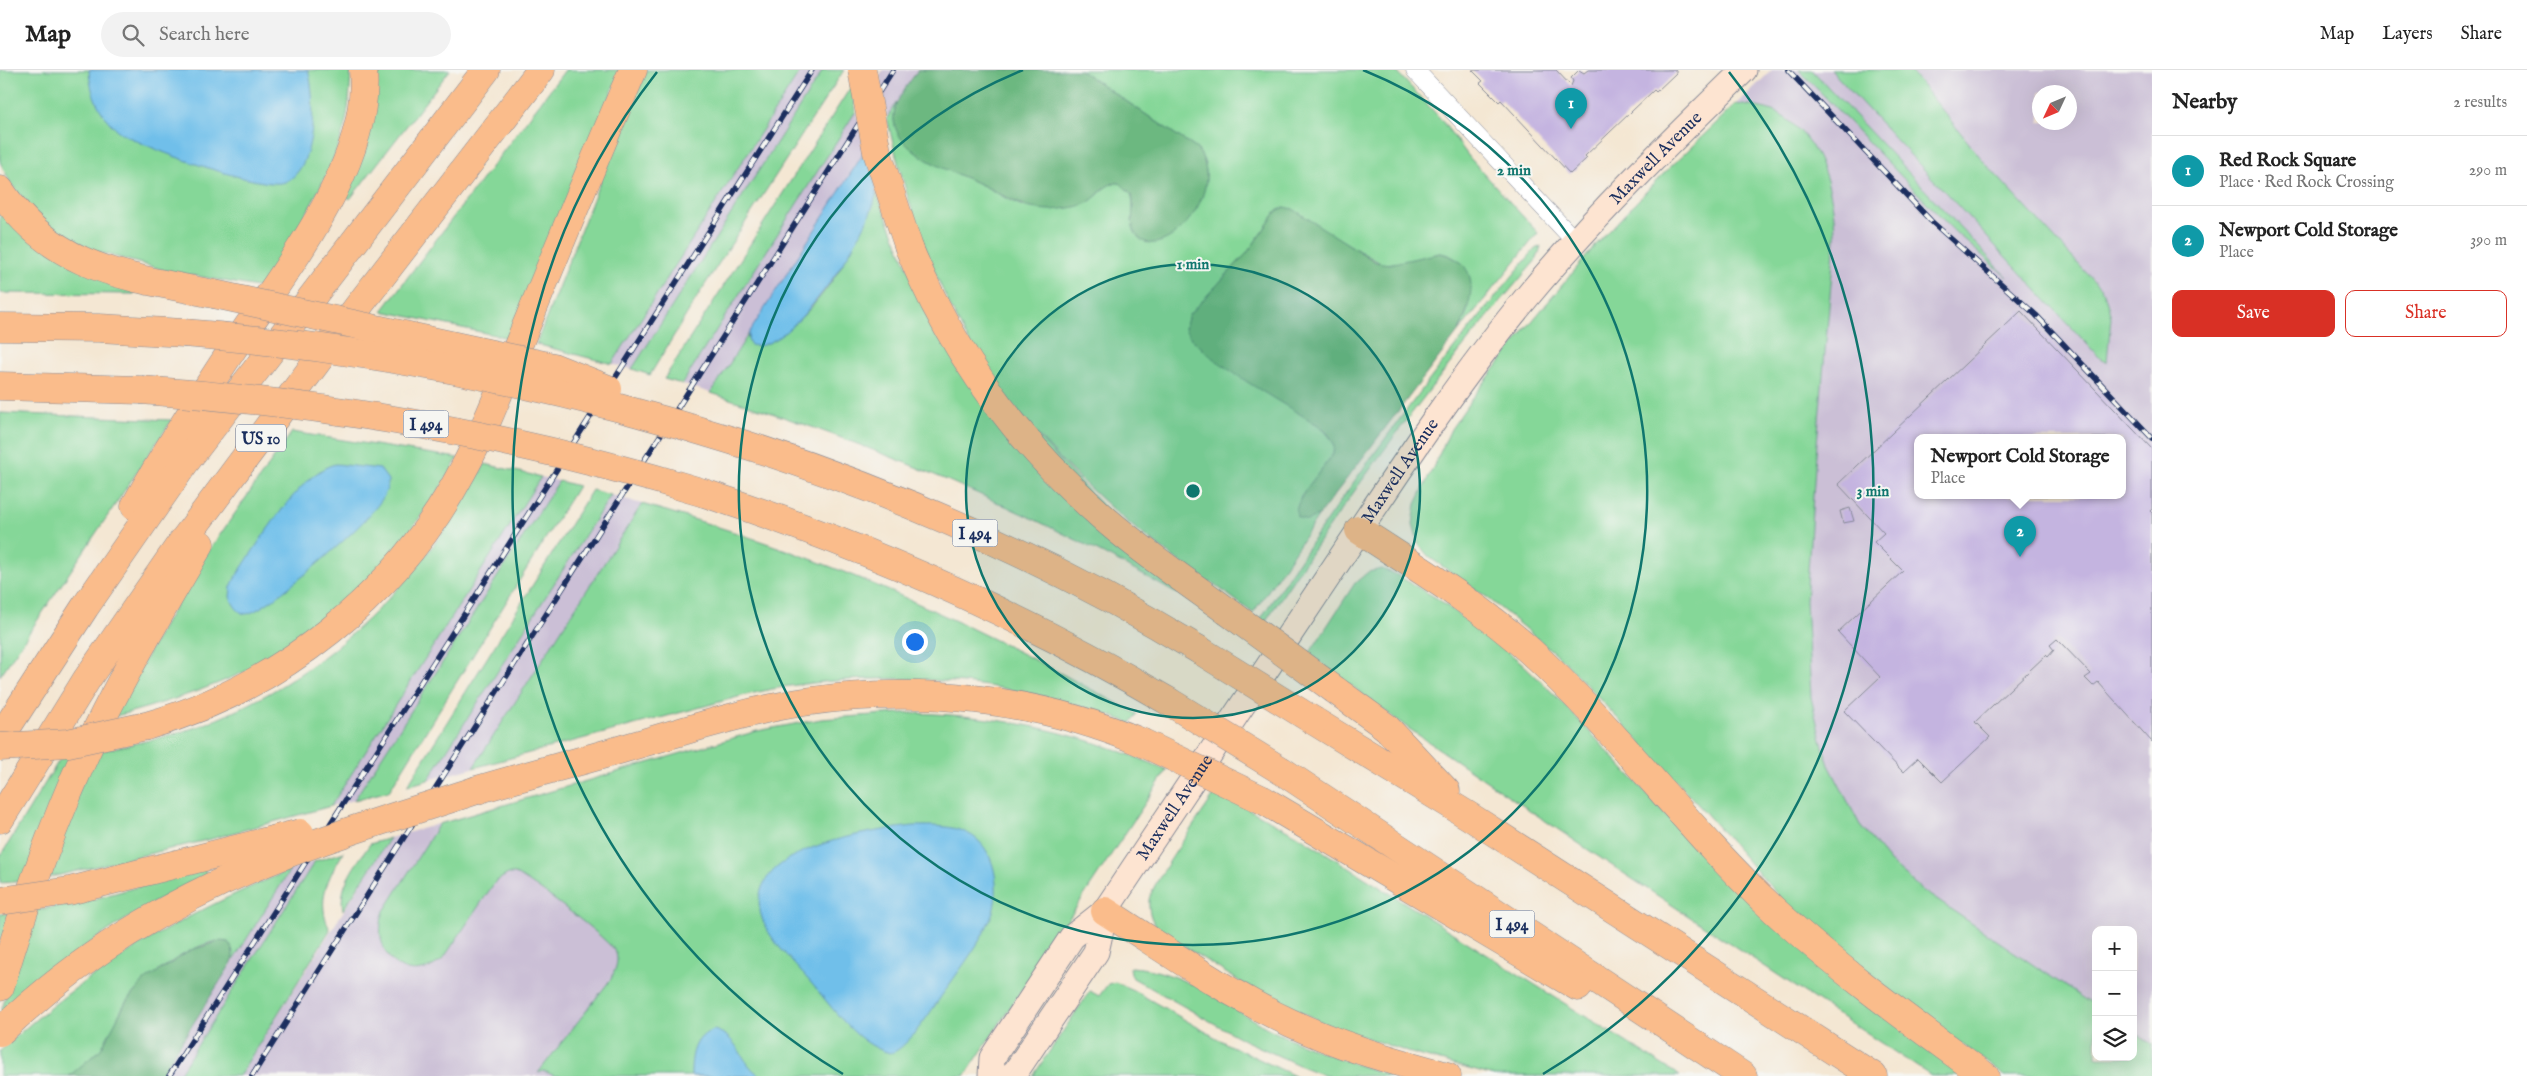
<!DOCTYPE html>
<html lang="en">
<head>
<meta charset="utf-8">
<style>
  body { margin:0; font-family:"IM FELL English",serif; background:#f2f2f2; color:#222 }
  .controls { position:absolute; right:15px; bottom:15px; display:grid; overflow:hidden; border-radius:10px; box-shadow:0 5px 20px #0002 }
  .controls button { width:45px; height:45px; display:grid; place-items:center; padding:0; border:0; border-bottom:1px solid #e0e0e0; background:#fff; color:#222; font:25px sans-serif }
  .compass { position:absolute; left:2032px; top:15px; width:45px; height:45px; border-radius:50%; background:#fff; box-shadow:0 5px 20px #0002; rotate:226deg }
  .you { position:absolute; left:914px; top:571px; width:18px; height:18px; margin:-12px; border:4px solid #fff; border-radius:50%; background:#1a73e8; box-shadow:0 0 0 8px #1a73e833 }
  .badge { display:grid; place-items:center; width:32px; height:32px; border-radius:50%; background:#d93025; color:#fff; font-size:16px; font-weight:700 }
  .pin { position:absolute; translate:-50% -41px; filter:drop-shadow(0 1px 2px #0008) }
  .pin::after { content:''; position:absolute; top:26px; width:18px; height:15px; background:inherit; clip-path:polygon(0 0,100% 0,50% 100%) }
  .popup { position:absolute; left:1914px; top:364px; width:212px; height:65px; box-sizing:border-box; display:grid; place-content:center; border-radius:10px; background:#fff; filter:drop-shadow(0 1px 4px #0005); font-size:16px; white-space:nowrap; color:#767676 }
  .popup b { font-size:19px; color:#222 }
  .popup::after { content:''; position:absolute; left:50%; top:100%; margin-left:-10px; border:10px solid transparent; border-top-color:#fff }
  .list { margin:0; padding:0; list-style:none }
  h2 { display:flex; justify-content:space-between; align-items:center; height:65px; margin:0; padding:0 20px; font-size:21px }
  h2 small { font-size:16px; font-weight:400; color:#767676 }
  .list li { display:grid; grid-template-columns:32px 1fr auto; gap:15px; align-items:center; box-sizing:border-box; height:70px; padding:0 20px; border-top:1px solid #e0e0e0 }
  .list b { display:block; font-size:19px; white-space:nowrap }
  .list p { margin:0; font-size:16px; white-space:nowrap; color:#767676 }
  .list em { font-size:16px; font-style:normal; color:#767676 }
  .actions { display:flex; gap:10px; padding:15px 20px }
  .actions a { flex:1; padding:11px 0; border:1px solid #d93025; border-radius:10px; text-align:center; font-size:18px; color:#d93025 }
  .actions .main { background:#d93025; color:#fff }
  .icon { flex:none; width:28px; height:28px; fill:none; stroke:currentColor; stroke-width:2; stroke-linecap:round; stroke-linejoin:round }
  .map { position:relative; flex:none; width:2152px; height:1006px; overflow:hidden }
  header { display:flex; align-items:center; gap:30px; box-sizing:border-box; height:70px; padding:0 25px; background:#fff; border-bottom:1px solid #e0e0e0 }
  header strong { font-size:24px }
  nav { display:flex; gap:28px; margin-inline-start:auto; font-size:18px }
  .search { width:350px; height:45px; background:#f2f2f2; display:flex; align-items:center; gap:12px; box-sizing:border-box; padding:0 18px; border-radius:28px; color:#767676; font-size:19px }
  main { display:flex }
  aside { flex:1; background:#fff }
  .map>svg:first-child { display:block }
  .industrial { fill:#cbbfd6; fill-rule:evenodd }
  .green { fill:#85d798; stroke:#50837b }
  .forest { fill:#6cb880; stroke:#44746f }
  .water { fill:#6fbfea; stroke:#4577a4 }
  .building { fill:#c4b4e0; fill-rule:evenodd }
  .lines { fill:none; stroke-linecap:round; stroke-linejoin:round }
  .street-casing { stroke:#888b98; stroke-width:19 }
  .secondary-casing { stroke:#888b98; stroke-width:27 }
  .highway-casing { stroke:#888b98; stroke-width:29 }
  .street { stroke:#fff; stroke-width:18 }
  .secondary { stroke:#fde4d1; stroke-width:25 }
  .highway { stroke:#fabc8b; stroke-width:28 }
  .rail-casing { stroke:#1b2f5e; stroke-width:5.5 }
  .rail { stroke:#f6f6f2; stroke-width:4; stroke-dasharray:11; stroke-linecap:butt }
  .highway-bridge-casing { stroke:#888b98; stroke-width:29; stroke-linecap:butt }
  .highway-bridge { stroke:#fabc8b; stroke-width:28 }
  .ring { fill:none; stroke:#0f766e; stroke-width:2.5 }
  .labels { text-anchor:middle; stroke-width:4; stroke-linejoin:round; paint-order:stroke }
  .shield { fill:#f6f6f2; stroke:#5d6b8a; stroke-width:1 }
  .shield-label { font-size:16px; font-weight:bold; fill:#1b2f5e }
  .street-label { font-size:18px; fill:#1b2f5e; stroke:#f6f6f2 }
  .centre { fill:#0f766e; stroke:#f6f6f2; stroke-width:2.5 }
  .ring-label { font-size:15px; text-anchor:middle; font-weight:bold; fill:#0f766e; stroke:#f6f6f2; stroke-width:4; stroke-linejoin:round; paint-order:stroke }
</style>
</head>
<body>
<header>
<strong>Map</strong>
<div class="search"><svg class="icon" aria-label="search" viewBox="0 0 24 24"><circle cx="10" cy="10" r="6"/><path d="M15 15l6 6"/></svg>Search here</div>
<nav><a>Map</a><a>Layers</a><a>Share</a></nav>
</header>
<main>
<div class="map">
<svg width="2152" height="1006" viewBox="0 0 2152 1006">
  <rect width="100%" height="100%" fill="#f6f6f2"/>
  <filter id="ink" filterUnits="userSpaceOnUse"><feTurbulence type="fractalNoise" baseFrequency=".02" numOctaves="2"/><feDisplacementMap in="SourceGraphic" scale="10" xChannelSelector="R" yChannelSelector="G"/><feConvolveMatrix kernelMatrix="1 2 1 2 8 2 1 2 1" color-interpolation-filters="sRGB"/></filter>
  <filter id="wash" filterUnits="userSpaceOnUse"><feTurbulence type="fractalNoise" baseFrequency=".0096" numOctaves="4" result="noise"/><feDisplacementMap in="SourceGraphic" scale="20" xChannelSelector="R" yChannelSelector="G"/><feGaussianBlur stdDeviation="1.12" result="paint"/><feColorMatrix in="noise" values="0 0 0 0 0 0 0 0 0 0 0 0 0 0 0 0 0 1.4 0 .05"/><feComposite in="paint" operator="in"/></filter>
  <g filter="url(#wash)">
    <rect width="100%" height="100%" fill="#f4e7d3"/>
    <g class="industrial">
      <path d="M801 0H823L632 299 612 294Z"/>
      <path d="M883 0H918L887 48 880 5Z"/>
      <path d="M1772 0H2152V1006H2082L1416 434 1451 359 1528 256 1626 142ZM2040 22H2070V52H2040ZM1918 368H2122V426H1918ZM2096 860H2133V987H2096Z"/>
      <path d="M856 41 865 81 711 323 682 314Z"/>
      <path d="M541 407 559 411 354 730 331 736Z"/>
      <path d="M611 425 642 434 473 698 428 710Z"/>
      <path d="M496 737 843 1006H239L390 768Z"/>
      <path d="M315 791 178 1006H160L290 800Z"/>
    </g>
    <g class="green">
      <path d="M0 0H351C350 22 349 44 342 65 324 120 291 169 262 218L164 200 91 180 64 167 40 148 11 114 0 92Z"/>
      <path d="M375 0H450L350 129 345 125Z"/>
      <path d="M565 0H621L509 268 382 241Z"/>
      <path d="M647 0H801L612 294 536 274 612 81Z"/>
      <path d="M823 0H844L699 224 650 305 632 299Z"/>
      <path d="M1080 0H1395L1439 47 1470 88 1538 163 1459 261 1468 239 1462 193 1449 185 1440 183 1405 192 1382 194 1284 137 1277 141 1247 183 1189 245 1216 289 1321 357 1334 372 1333 384 1300 428 1310 450 1320 444 1253 543 1210 511 1208 513C1175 487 1138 463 1107 434 1061 393 1016 344 982 293 935 220 906 132 887 48L896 33C883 81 950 99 982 115 999 123 1017 138 1038 139 1045 139 1085 133 1090 130 1100 126 1103 116 1114 112 1136 114 1134 138 1132 153L1196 139C1206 119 1212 98 1197 79Z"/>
      <path d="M1799 0H1812L2008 208 1954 161Z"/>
      <path d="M1831 0H1910L1985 93 2104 222 2111 247 2107 292 2100 288Z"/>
      <path d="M852 15 856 41 682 314 664 309Z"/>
      <path d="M1736 34C1749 36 1765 37 1777 43 1821 67 1835 123 1835 168L1815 396 1806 531 1811 627 1821 670 1829 695 1861 757 1890 792 1922 820 2096 937V987H2133V962L2152 974V1006H2005L1877 911 1782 830 1704 741 1563 590 1488 528 1429 487 1419 475 1413 454 1416 434 1451 359 1473 327 1528 256 1595 176 1658 109Z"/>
      <path d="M876 122 930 251 1180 519 1177 524C1030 440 872 374 711 323L749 263 748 268 767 273C820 245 857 177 876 122Z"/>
      <path d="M0 140 134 220V224L0 223Z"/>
      <path d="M1541 176 1537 189C1437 303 1348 426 1265 552L1261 548C1344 420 1436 296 1535 179Z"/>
      <path d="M0 343 172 350 0 606Z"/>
      <path d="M292 362 458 388C419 458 365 520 301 569 252 606 171 632 112 647L198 496Z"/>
      <path d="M485 394 541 407 331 736 211 769 43 809 95 682C132 674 170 667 205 654 328 606 423 509 485 394Z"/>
      <path d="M559 411 578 416 389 721 354 730Z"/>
      <path d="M592 420 611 425 428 710 407 716Z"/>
      <path d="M642 434C716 455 789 479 861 509 956 548 1047 595 1137 644L1131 653C1026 614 915 600 804 614 760 619 718 633 675 644 608 662 540 680 473 698Z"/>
      <path d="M1382 499 1395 504 1438 529 1522 593 1561 631 1677 756 1967 1006H1931L1593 783 1405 656 1309 584 1355 513 1368 502Z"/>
      <path d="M899 643C992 643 1082 662 1167 700L965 1006H555L544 1001 538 1003 611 909C615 900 619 892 616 883 612 871 529 809 515 804H508L495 812 443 889C405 921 369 882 384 841L439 754 757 661 821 649Z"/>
      <path d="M77 684 26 811 0 813V787L61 687Z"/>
      <path d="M1216 722 1297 765 1680 1006H1494L1408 982 1324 953 1242 913 1164 864C1153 855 1148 845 1149 830 1151 814 1204 741 1216 722Z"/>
      <path d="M390 768 343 840C338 815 356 795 370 774Z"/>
      <path d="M344 782C327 808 316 831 330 860L239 1006H178L315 791Z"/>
      <path d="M205 798 206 804C132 842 64 887 1 942L32 841 90 830Z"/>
      <path d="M290 800 231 894 233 887 228 872C201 864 141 911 126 932 117 945 115 960 106 973 96 986 82 996 69 1006H0V981C87 900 180 845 290 800Z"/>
      <path d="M14 843 0 889V844Z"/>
      <path d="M1130 897C1183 899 1230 939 1275 962 1313 980 1353 994 1393 1006H1326L1303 997 1244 970 1133 908 1131 904Z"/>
      <path d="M1115 912 1133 920 1227 974 1295 1006H1033L1090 921 1099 926 1108 914Z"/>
    </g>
    <g class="forest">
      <path d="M918 0H1080L1197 79C1233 124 1153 205 1134 160 1130 149 1135 136 1132 125L1120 113C1103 112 1099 128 1085 134 1075 138 1062 139 1051 140 1023 140 1004 125 980 114 954 102 898 85 894 51 892 32 908 15 918 0Z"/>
      <path d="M1285 137 1293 139 1376 192 1389 194 1440 183C1484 193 1472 231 1459 261L1320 444 1307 451 1297 447C1291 430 1324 399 1333 384 1336 372 1330 365 1321 357 1293 339 1195 286 1185 258L1189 245 1247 183 1277 141Z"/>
      <path d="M220 871 228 872C234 879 234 885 231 894L160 1006H69L101 979 126 932 145 910 191 880Z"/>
    </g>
    <g class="water">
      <path d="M89 0H308C316 27 317 99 285 112 263 121 137 76 117 60 100 45 90 23 89 0Z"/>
      <path d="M865 81C868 93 877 110 876 122 875 155 789 288 751 275L748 270 749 263Z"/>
      <path d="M336 394 380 399 388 410C389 422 379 434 371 443 358 460 262 546 245 544 237 542 233 534 230 527L231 517 235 508C255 479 301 400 336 394Z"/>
      <path d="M914 756C932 756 951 755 967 763 996 776 1002 820 991 847 981 873 962 896 947 918 936 933 907 981 890 983 856 974 834 939 812 914 797 896 771 872 763 851 735 778 870 761 914 756Z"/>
      <path d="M714 960C740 967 740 994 761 1006H691C691 987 693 966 714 960Z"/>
    </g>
    <g id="blocks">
      <g class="building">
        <path d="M1472 0H1556L1571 16 1573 11 1571 8 1579 0 1584 3 1588 0H1676V3L1656 22 1654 20 1585 86 1587 88 1570 104 1501 30 1499 32 1480 13 1483 11Z"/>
        <path d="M2021 241 2152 379V439L2150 441 2152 443V672L2098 612 2093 616 2085 608 2091 604 2057 569 2050 575 2054 580 2048 587 2046 585 1975 652 1990 667 1942 712 1918 688 1903 702 1844 641 1880 607 1838 562 1903 501 1874 472 1884 463 1838 414ZM1918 368H2122V426H1918Z"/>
        <path d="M1850 438 1854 451 1843 453 1840 441Z"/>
      </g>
    </g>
  </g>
  <g filter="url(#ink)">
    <use href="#blocks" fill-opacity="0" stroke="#888b98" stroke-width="1"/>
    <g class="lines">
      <defs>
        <path id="street" d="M1415 0 1575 171"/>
        <g id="secondary">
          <path id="s1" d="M991 1006 992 988 1072 867 1105 841C1180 729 1255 616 1330 504 1393 410 1455 314 1527 227 1594 146 1669 73 1744 0"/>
          <path d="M1010 1006 1016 1001 1096 882 1105 841"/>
        </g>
        <g id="highway">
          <path d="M0 120C55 201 126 206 214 224"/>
          <path d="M909 178C952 283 1020 375 1106 450 1144 483 1186 511 1227 541"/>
          <path d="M0 257 99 258 184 263"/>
          <path d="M0 316 141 320"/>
          <path d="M737 372C898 423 1056 493 1201 581"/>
          <path d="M704 423C866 476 1021 545 1168 631"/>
          <path d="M135 436C167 379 202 325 238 271 287 197 372 92 363 0"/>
          <path d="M1359 460C1417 498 1478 534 1530 581 1618 661 1687 759 1774 840 1840 901 1913 953 1985 1006"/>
          <path d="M1335 620 1386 657 1446 721"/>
          <path d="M1314 651 1469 746 1873 1006"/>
          <path d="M146 656C280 618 397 525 462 402 489 353 507 301 529 249 563 166 597 83 633 0"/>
          <path d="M0 668 85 537 184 394 486 0"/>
          <path d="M1282 701 1743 1006"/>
          <path d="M477 720C527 705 579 692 629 677 687 660 745 641 804 632 917 615 1036 628 1141 672"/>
          <path d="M1263 730 1578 917"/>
          <path d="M0 749 87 609 177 479 357 238 541 0"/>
          <path d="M1105 841C1166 880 1226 923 1291 953 1342 977 1394 991 1447 1006"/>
          <path d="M0 917C26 829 57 742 97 659 128 595 165 535 200 474"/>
        </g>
      </defs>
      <use href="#street" class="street-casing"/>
      <use href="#secondary" class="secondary-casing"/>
      <use href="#highway" class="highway-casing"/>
      <use href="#street" class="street"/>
      <use href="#secondary" class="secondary"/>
      <use href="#highway" class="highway"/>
      <defs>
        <g id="rail">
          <path d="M1788 0 1931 151 2036 245 2152 368"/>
          <path d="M169 1006 812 0"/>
          <path d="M252 1006 893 0"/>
        </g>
      </defs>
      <use href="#rail" class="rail-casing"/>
      <use href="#rail" class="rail"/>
      <defs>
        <g id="highway-bridge">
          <path d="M862 0 877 82 909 178"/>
          <path d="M214 224 553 297 608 319"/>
          <path d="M184 263C373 278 556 315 737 372"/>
          <path d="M141 320C333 333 520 367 704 423"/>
          <path d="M1227 541 1335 620"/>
          <path d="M1201 581 1314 651"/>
          <path d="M1168 631 1282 701"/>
          <path d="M1141 672 1263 730"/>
          <path d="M0 677 68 673 146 656"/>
          <path d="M0 831 69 821 300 763"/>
          <path d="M0 962C77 888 171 831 269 791 337 763 408 743 477 720"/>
        </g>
      </defs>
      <use href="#highway-bridge" class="highway-bridge-casing"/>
      <use href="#highway-bridge" class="highway-bridge"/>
    </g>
  </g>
  <circle cx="1193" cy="421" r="227" fill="#0f766e" fill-opacity=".12"/>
  <g class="ring">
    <circle cx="1193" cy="421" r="227"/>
    <path d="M1363 0A454 454 0 1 1 1023 0"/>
    <path d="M843 1004A680 680 0 0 1 657 2M1729 2A680 680 0 0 1 1543 1004"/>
  </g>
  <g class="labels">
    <g class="shield">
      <rect x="403.5" y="340.5" width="45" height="27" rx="4"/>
      <rect x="236" y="354.5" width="50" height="27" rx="4"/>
      <rect x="952.5" y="449.5" width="45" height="27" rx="4"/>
      <rect x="1489.5" y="840.5" width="45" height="27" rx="4"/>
    </g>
    <g class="shield-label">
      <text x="426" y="360">I 494</text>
      <text x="261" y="374">US 10</text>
      <text x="975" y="469">I 494</text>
      <text x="1512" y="860">I 494</text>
    </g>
    <g class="street-label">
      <text dy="6" stroke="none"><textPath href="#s1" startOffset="1140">Maxwell Avenue</textPath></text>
      <text dy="6" stroke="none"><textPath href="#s1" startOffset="735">Maxwell Avenue</textPath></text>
      <text dy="6" stroke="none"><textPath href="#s1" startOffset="330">Maxwell Avenue</textPath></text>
    </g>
  </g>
  <circle cx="1193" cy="421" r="8" class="centre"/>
  <g class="ring-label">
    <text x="1514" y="105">2 min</text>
    <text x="1193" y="199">1 min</text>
    <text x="1873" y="426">3 min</text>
  </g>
</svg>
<div class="controls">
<button>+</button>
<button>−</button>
<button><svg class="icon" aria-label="layers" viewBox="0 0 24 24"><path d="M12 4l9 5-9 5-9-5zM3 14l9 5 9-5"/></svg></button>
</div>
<svg class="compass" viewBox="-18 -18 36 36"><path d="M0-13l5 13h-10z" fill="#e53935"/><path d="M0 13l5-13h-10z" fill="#767676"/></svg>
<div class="you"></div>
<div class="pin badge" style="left:1571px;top:59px;background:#0f9aa8">1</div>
<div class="pin badge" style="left:2020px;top:487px;background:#0f9aa8">2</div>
<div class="popup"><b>Newport Cold Storage</b>Place</div>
</div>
<aside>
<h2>Nearby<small>2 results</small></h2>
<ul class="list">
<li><span class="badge" style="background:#0f9aa8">1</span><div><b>Red Rock Square</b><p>Place · Red Rock Crossing</p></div><em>290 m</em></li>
<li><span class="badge" style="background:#0f9aa8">2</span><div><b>Newport Cold Storage</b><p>Place</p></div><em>390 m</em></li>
</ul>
<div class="actions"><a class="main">Save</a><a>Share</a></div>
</aside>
</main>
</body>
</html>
